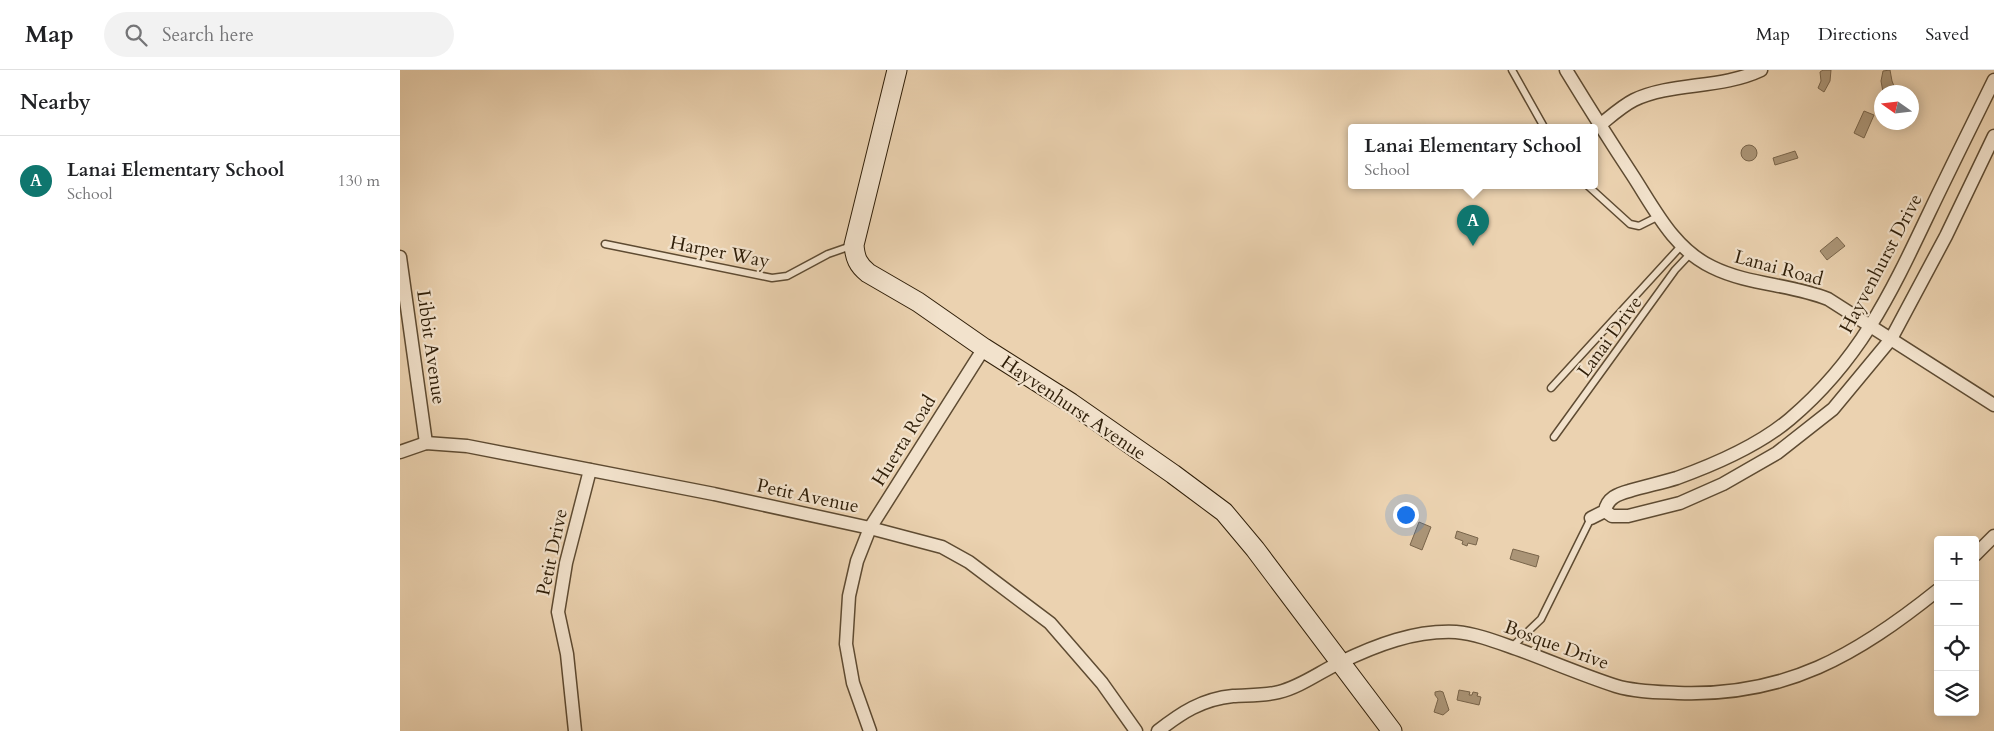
<!DOCTYPE html>
<html lang="en">
<head>
<meta charset="utf-8">
<style>
  body { margin:0; font-family:Cardo,serif; background:#f2f2f2; color:#202124 }
  .controls { position:absolute; right:15px; bottom:15px; display:grid; overflow:hidden; border-radius:5px; box-shadow:0 2px 12px #0003 }
  .controls button { width:45px; height:45px; display:grid; place-items:center; padding:0; border:0; border-bottom:1px solid #e0e0e0; background:#fff; color:#202124; font:25px sans-serif }
  .compass { position:absolute; left:1474px; top:15px; width:45px; height:45px; border-radius:50%; background:#fff; box-shadow:0 2px 12px #0003; rotate:284deg }
  .you { position:absolute; left:1005px; top:444px; width:18px; height:18px; margin:-12px; border:4px solid #fff; border-radius:50%; background:#1a73e8; box-shadow:0 0 0 8px #1a73e833 }
  .badge { display:grid; place-items:center; width:32px; height:32px; border-radius:50%; background:#0f766e; color:#fff; font-size:16px; font-weight:700 }
  .pin { position:absolute; translate:-50% -41px; filter:drop-shadow(0 1px 2px #0008) }
  .pin::after { content:''; position:absolute; top:26px; width:18px; height:15px; background:inherit; clip-path:polygon(0 0,100% 0,50% 100%) }
  .popup { position:absolute; left:948px; top:54px; width:250px; height:65px; box-sizing:border-box; display:grid; place-content:center; border-radius:5px; background:#fff; filter:drop-shadow(0 1px 4px #0005); font-size:16px; white-space:nowrap; color:#757577 }
  .popup b { font-size:19px; color:#202124 }
  .popup::after { content:''; position:absolute; left:50%; top:100%; margin-left:-10px; border:10px solid transparent; border-top-color:#fff }
  .list { margin:0; padding:0; list-style:none }
  h2 { display:flex; justify-content:space-between; align-items:center; height:65px; margin:0; padding:0 20px; font-size:21px }
  h2 small { font-size:16px; font-weight:400; color:#757577 }
  .list li { display:grid; grid-template-columns:32px 1fr auto; gap:15px; align-items:center; box-sizing:border-box; height:90px; padding:0 20px; border-top:1px solid #e0e0e0 }
  .list b { display:block; font-size:19px; white-space:nowrap }
  .list p { margin:0; font-size:16px; white-space:nowrap; color:#757577 }
  .list em { font-size:16px; font-style:normal; color:#757577 }
  .icon { flex:none; width:28px; height:28px; fill:none; stroke:currentColor; stroke-width:2; stroke-linecap:round; stroke-linejoin:round }
  .map { position:relative; flex:none; width:1594px; height:661px; overflow:hidden }
  header { display:flex; align-items:center; gap:30px; box-sizing:border-box; height:70px; padding:0 25px; background:#fff; border-bottom:1px solid #e0e0e0 }
  header strong { font-size:24px }
  nav { display:flex; gap:28px; margin-inline-start:auto; font-size:18px }
  .search { width:350px; height:45px; background:#f2f2f2; display:flex; align-items:center; gap:12px; box-sizing:border-box; padding:0 18px; border-radius:28px; color:#757577; font-size:19px }
  main { display:flex }
  aside { flex:1; background:#fff }
  .map>svg:first-child { display:block }
  .water { fill:#ab9577; stroke:#79654b }
  .lines { fill:none; stroke-linecap:round; stroke-linejoin:round }
  .lane-casing { stroke:#5e4b32; stroke-width:9 }
  .street-casing { stroke:#5e4b32; stroke-width:15 }
  .secondary-casing { stroke:#2f1e08; stroke-width:21 }
  .lane { stroke:#f2e2cc; stroke-width:6 }
  .street { stroke:#f2e2cc; stroke-width:12 }
  .secondary { stroke:#f2e2cc; stroke-width:19 }
  .labels { text-anchor:middle; stroke-width:4.5; stroke-linejoin:round; paint-order:stroke }
  .street-label { font-size:19px; fill:#2f1e08; stroke:#f2e2cc }
</style>
</head>
<body>
<header>
<strong>Map</strong>
<div class="search"><svg class="icon" aria-label="search" viewBox="0 0 24 24"><circle cx="10" cy="10" r="6"/><path d="M15 15l6 6"/></svg>Search here</div>
<nav><a>Map</a><a>Directions</a><a>Saved</a></nav>
</header>
<main>
<aside>
<h2>Nearby<small></small></h2>
<ul class="list">
<li><span class="badge">A</span><div><b>Lanai Elementary School</b><p>School</p></div><em>130 m</em></li>
</ul>
</aside>
<div class="map">
<svg width="1594" height="661" viewBox="0 0 1594 661">
  <rect width="100%" height="100%" fill="#ebd2b0"/>
  <filter id="stains"><feTurbulence type="fractalNoise" baseFrequency=".004" numOctaves="4"/><feColorMatrix values="0 0 0 0 .2 0 0 0 0 .09 0 0 0 0 .02 0 0 0 .5 -.17"/></filter>
  <radialGradient id="worn" r=".72"><stop offset=".6" stop-color="#630" stop-opacity="0"/><stop offset="1" stop-color="#630" stop-opacity=".3"/></radialGradient>
  <g class="water">
    <path d="M1423 0H1431L1430 11 1424 22 1418 18 1421 11 1420 2Z"/>
    <path d="M1490 0 1492 11 1494 16 1491 22H1483L1481 11 1483 1Z"/>
    <path d="M1464 41 1474 45 1464 68 1454 63Z"/>
    <circle cx="1349" cy="83" r="8"/>
    <path d="M1395 81 1398 88 1375 95 1373 88Z"/>
    <path d="M1437 167 1445 176 1427 190 1420 181Z"/>
    <path d="M1019 452 1031 457 1022 480 1010 475Z"/>
    <path d="M1057 461 1078 468 1076 475 1068 473 1067 476 1062 474 1063 471 1055 468Z"/>
    <path d="M1113 479 1139 486 1136 497 1110 489Z"/>
    <path d="M1059 620 1070 622 1069 625H1072L1073 622 1078 623 1077 626 1081 627 1079 635 1057 630Z"/>
    <path d="M1040 621 1043 622 1049 640 1043 645 1034 642 1038 629 1035 625V622Z"/>
  </g>
  <g class="lines">
    <defs>
      <g id="lane">
        <path d="M1112 0 1144 57"/>
        <path d="M1187 115 1230 154 1239 156 1259 146"/>
        <path d="M205 174 372 208 387 206 428 184 451 176"/>
        <path d="M1151 318 1281 176"/>
        <path d="M1154 367 1275 200 1291 183"/>
        <path d="M1110 576 1115 574 1141 549 1191 448"/>
      </g>
      <g id="street">
        <path d="M1166 0C1188 36 1210 71 1233 106 1255 140 1274 179 1312 197 1348 215 1391 214 1428 229L1594 335"/>
        <path d="M1200 55C1210 47 1222 36 1234 30 1272 12 1321 19 1361 0"/>
        <path d="M0 187 26 373"/>
        <path d="M0 382 26 373 67 376 314 424 470 458 542 477 569 492 650 553 702 613 736 661"/>
        <path d="M1205 441 1212 446H1228L1280 433 1323 414 1377 383 1433 339 1491 269 1546 166 1594 66"/>
        <path d="M1191 448 1205 441C1207 428 1218 424 1229 421 1245 416 1261 413 1277 408 1316 394 1358 376 1390 349 1460 290 1491 223 1529 143 1550 99 1572 55 1594 10"/>
        <path d="M1575 485 1594 466"/>
        <path d="M175 661 167 584 158 542 166 493 190 400"/>
        <path d="M470 661 453 613 446 574 449 526 457 491 470 458 584 278"/>
        <path d="M758 661C781 643 802 629 833 626 847 625 864 626 879 622 900 617 920 602 939 593 976 575 1015 560 1056 562 1077 564 1097 572 1117 579 1150 591 1182 605 1216 616 1236 622 1258 622 1278 623 1386 627 1457 585 1538 520"/>
      </g>
      <path id="secondary" d="M497 0 454 175C455 188 458 195 468 203L518 232 584 278 671 333 773 404 824 442 855 479 992 661"/>
    </defs>
    <use href="#lane" class="lane-casing"/>
    <use href="#street" class="street-casing"/>
    <use href="#secondary" class="secondary-casing"/>
    <use href="#lane" class="lane"/>
    <use href="#street" class="street"/>
    <use href="#secondary" class="secondary"/>
  </g>
  <g class="labels">
    <g class="street-label">
      <text transform="translate(320 181) rotate(11)" y="7">Harper Way</text>
      <text transform="translate(1480 193) rotate(-62)" y="7">Hayvenhurst Drive</text>
      <text transform="translate(1379 197) rotate(15)" y="7">Lanai Road</text>
      <text transform="translate(1209 266) rotate(-54)" y="7">Lanai Drive</text>
      <text transform="translate(32 277) rotate(82)" y="7">Libbit Avenue</text>
      <text transform="translate(674 337) rotate(34)" y="7">Hayvenhurst Avenue</text>
      <text transform="translate(503 370) rotate(-58)" y="7">Huerta Road</text>
      <text transform="translate(408 425) rotate(12)" y="7">Petit Avenue</text>
      <text transform="translate(151 482) rotate(-78)" y="7">Petit Drive</text>
      <text transform="translate(1157 574) rotate(20)" y="7">Bosque Drive</text>
    </g>
  </g>
  <rect width="100%" height="100%" filter="url(#stains)"/>
  <rect width="100%" height="100%" fill="url(#worn)"/>
</svg>
<div class="controls">
<button>+</button>
<button>−</button>
<button><svg class="icon" aria-label="locate" viewBox="0 0 24 24"><circle cx="12" cy="12" r="6"/><path d="M12 2v4M12 18v4M2 12h4M18 12h4"/></svg></button>
<button><svg class="icon" aria-label="layers" viewBox="0 0 24 24"><path d="M12 4l9 5-9 5-9-5zM3 14l9 5 9-5"/></svg></button>
</div>
<svg class="compass" viewBox="-18 -18 36 36"><path d="M0-13l5 13h-10z" fill="#e53935"/><path d="M0 13l5-13h-10z" fill="#757577"/></svg>
<div class="you"></div>
<div class="pin badge" style="left:1073px;top:176px">A</div>
<div class="popup"><b>Lanai Elementary School</b>School</div>
</div>
</main>
</body>
</html>
